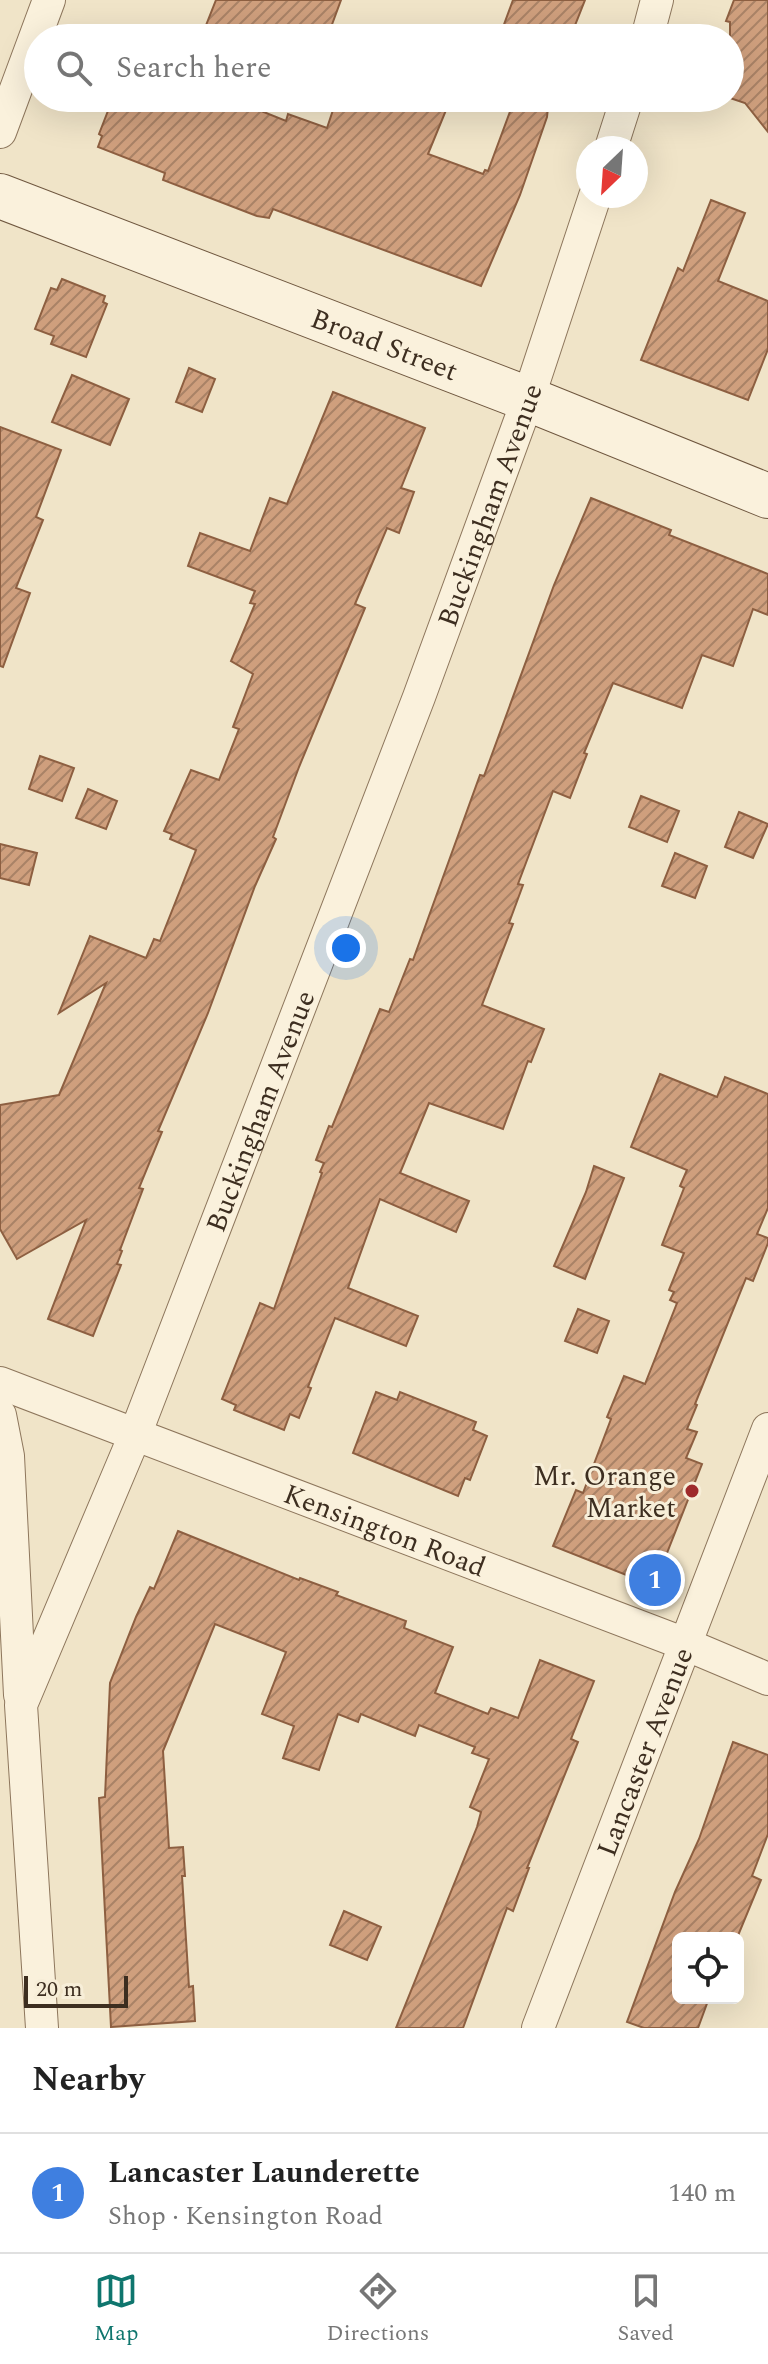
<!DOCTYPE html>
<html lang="en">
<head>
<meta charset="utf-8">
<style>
  body { margin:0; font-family:Spectral,serif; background:#f2f2f2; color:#222 }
  .controls { position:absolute; right:24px; bottom:24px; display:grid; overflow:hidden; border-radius:12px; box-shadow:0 8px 32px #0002 }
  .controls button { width:72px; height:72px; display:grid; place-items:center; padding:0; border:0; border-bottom:2px solid #e0e0e0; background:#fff; color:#222; font:40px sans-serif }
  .compass { position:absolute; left:576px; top:136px; width:72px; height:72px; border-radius:50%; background:#fff; box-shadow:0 8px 32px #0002; rotate:205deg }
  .scale { position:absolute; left:24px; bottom:20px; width:104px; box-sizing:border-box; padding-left:8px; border:4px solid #3d2e20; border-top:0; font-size:22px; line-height:28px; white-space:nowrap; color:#3d2e20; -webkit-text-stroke:6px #f7eed8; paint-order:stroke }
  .you { position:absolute; left:346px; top:948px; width:28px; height:28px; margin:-20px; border:6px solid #fff; border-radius:50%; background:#1a73e8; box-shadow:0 0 0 12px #1a73e833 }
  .badge { display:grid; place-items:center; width:52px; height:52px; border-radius:50%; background:#0f766e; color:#fff; font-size:26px; font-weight:700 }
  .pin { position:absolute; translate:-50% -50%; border:4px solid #fff; box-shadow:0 2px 8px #0006 }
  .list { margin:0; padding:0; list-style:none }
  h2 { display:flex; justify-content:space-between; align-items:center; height:104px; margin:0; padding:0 32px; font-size:34px }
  h2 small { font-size:26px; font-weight:400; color:#767676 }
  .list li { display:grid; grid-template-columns:52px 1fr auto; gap:24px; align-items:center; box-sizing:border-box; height:120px; padding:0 32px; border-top:2px solid #e0e0e0 }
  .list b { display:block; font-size:30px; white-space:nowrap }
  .list p { margin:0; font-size:26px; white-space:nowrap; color:#767676 }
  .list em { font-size:26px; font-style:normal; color:#767676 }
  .icon { flex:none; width:44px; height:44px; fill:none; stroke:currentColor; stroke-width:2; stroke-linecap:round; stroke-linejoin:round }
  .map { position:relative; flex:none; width:768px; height:2028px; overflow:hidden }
  .search { position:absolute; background:#fff; box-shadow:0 8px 32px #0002; left:24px; right:24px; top:24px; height:88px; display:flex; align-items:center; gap:20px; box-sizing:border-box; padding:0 28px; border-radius:44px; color:#767676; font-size:30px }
  .sheet { height:224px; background:#fff }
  nav { display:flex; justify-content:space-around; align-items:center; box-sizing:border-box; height:112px; border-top:2px solid #e0e0e0; background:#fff; font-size:22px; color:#767676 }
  nav a { display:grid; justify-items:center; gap:4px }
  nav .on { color:#0f766e }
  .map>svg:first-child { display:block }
  .building { fill:url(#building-hatch); stroke:#8d5f41; stroke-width:2 }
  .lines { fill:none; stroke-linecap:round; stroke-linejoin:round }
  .street-casing { stroke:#8d765c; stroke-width:34 }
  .secondary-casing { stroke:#6f573f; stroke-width:46 }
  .street { stroke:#faf1dc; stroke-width:32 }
  .secondary { stroke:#faf1dc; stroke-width:44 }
  .poi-dot { fill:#9e2a2b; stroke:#f7eed8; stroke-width:3 }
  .labels { text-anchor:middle; stroke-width:6; stroke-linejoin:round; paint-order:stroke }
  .street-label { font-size:28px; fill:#3d2e20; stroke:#f7eed8 }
  .poi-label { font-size:28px; fill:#3d2e20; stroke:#f7eed8; text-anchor:end }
</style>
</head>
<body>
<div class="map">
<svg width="768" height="2028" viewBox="0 0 768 2028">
  <defs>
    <pattern id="building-hatch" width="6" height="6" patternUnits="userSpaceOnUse" patternTransform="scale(2)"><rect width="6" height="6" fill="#cf9f7d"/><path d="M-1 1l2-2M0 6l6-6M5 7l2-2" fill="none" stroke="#a98266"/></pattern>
  </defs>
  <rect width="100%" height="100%" fill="#f0e4c8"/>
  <g class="building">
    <path d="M216 0H341L327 38H201Z"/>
    <path d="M513 0H585L570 38H499Z"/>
    <path d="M734 0H768V132L745 103 730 98V22L726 21Z"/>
    <path d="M113 98H229L286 121 288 114 327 128 337 98H451L428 154 483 174 485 170 488 171 515 98H549L547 117 520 195 481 286 273 209 269 218 257 216 163 180 165 173 98 147 102 136 99 134Z"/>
    <path d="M711 200 745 213 718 281 768 301V349L748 400 641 360 678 268 683 271Z"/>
    <path d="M62 279 105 296 103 302 107 304 86 357 51 344 54 336 35 329 51 288 57 290Z"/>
    <path d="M189 368 215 379 202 412 176 402Z"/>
    <path d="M72 375 129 399 110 445 52 422Z"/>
    <path d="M333 392 425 428 401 488 414 492 399 533 387 528 355 604 365 608 299 767 273 837 276 839 255 886 208 1013 158 1131 162 1132 139 1188 143 1189 120 1250 122 1251 117 1264 121 1265 93 1336 48 1319 86 1220 17 1259 0 1229V1105L59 1095 106 983 59 1013 90 936 146 958 154 939 160 941 196 850 170 839 172 834 164 831 191 770 219 780 239 729 233 727 253 674 231 661 255 604 250 603 255 591 188 566 200 533 250 551 270 498 287 504Z"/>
    <path d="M0 427 61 450 36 517 43 520 16 588 30 593 3 667 0 666Z"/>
    <path d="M591 498 671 530 669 535 768 574V615L753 609 733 666 702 655 682 708 613 683 584 753 587 754 570 798 553 791 518 884 523 885 509 923 513 924 482 1005 544 1029 531 1062 528 1061 503 1129 429 1103 400 1173 469 1201 456 1232 380 1199 348 1288 418 1316 406 1346 335 1318 308 1387 311 1388 299 1418 290 1414 284 1430 234 1410 236 1405 222 1399 260 1303 274 1309 322 1173 320 1172 324 1163 316 1160 329 1126 332 1127 380 1009 389 1012 410 959 413 960 480 775 484 776 554 585Z"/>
    <path d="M40 756 74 768 62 801 29 789Z"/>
    <path d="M88 789 117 801 106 829 76 818Z"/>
    <path d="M641 796 679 811 667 842 629 827Z"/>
    <path d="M739 812 768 824 753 858 725 847Z"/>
    <path d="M0 844 37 853 29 885 0 878Z"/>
    <path d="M675 853 707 866 695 898 662 886Z"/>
    <path d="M660 1074 717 1097 725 1077 768 1094V1208L757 1234 768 1238V1243L753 1281 746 1278 695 1404 697 1405 687 1429 697 1432 686 1458 702 1464 654 1586 553 1546 576 1490 583 1493 611 1419 607 1417 624 1376 645 1384 677 1303 670 1300 674 1292 669 1290 684 1253 662 1245 684 1188 680 1186 687 1170 631 1147Z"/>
    <path d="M594 1166 624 1178 585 1279 554 1266 586 1192Z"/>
    <path d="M578 1309 609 1321 597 1353 565 1341Z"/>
    <path d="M376 1392 397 1400 400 1392 476 1422 473 1430 487 1436 470 1480 465 1478 458 1496 353 1453Z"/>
    <path d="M178 1531 299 1580 300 1578 338 1592 336 1595 406 1621 404 1628 453 1647 435 1693 488 1714 491 1708 518 1718 540 1660 594 1681 571 1739 578 1742 527 1868H529L513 1911 507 1908 463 2028H396L477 1827 481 1812 470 1807 489 1759 472 1753 475 1747 419 1725 415 1736 361 1714 358 1722 338 1714 319 1770 283 1758 294 1726 262 1714 286 1652 215 1624 163 1751 169 1848 183 1847 185 1876H182L189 1987 193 1986 195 2021 111 2027 99 1798 105 1797 110 1683 136 1617 150 1587 154 1589Z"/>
    <path d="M733 1742 768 1755V1834L752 1876 761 1880 737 1938H678V1998H709L698 2028H644L627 2022 675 1892 699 1839Z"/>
    <path d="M344 1911 381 1927 367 1960 330 1945Z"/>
  </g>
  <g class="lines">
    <defs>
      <g id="street">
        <path d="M647 38 657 0"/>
        <path d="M0 132 49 0"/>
        <path d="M611 148 627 98"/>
        <path id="s1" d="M0 1383 685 1644 768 1679"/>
        <path d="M0 1415 8 1456 20 1695"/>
        <path id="s2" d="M42 2028 21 1705 135 1435 419 697 528 399 595 196"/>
        <path id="s3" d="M538 2028 768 1429"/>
      </g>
      <g id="secondary">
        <path id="s4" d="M0 196 528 399 768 496"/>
      </g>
    </defs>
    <use href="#street" class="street-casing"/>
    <use href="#secondary" class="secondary-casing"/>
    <use href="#street" class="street"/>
    <use href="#secondary" class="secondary"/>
  </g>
  <circle class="poi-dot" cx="692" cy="1491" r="8"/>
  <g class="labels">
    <g class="street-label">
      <text dy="10" stroke="none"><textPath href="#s4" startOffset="412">Broad Street</textPath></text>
      <text dy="10" stroke="none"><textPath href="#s2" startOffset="1612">Buckingham Avenue</textPath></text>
      <text dy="10" stroke="none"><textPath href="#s2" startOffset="964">Buckingham Avenue</textPath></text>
      <text dy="10" stroke="none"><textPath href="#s1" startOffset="412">Kensington Road</textPath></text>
      <text dy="10" stroke="none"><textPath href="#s3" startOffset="296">Lancaster Avenue</textPath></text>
    </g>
    <g class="poi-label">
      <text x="676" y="1485">Mr. Orange<tspan x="676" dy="32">Market</tspan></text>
    </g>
  </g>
</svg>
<div class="controls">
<button><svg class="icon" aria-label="locate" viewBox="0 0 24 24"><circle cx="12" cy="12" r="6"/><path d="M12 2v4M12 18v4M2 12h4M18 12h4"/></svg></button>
</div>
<svg class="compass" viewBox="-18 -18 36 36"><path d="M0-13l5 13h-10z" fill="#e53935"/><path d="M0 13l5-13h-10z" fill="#767676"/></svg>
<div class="scale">20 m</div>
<div class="you"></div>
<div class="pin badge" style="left:655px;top:1580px;background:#3f7fe0">1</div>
<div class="search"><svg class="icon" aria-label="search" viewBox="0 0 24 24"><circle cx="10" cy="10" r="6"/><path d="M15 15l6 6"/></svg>Search here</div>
</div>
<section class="sheet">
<h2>Nearby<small></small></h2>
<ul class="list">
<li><span class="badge" style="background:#3f7fe0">1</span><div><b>Lancaster Launderette</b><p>Shop · Kensington Road</p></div><em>140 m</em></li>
</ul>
</section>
<nav>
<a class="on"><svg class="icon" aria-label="map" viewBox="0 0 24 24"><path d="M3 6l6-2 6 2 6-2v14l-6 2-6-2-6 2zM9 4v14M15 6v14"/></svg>Map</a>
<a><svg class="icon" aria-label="directions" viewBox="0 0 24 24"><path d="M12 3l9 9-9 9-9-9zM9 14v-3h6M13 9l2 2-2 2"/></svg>Directions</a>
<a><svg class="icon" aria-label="saved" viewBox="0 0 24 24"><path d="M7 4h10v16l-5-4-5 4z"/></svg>Saved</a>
</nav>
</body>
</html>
